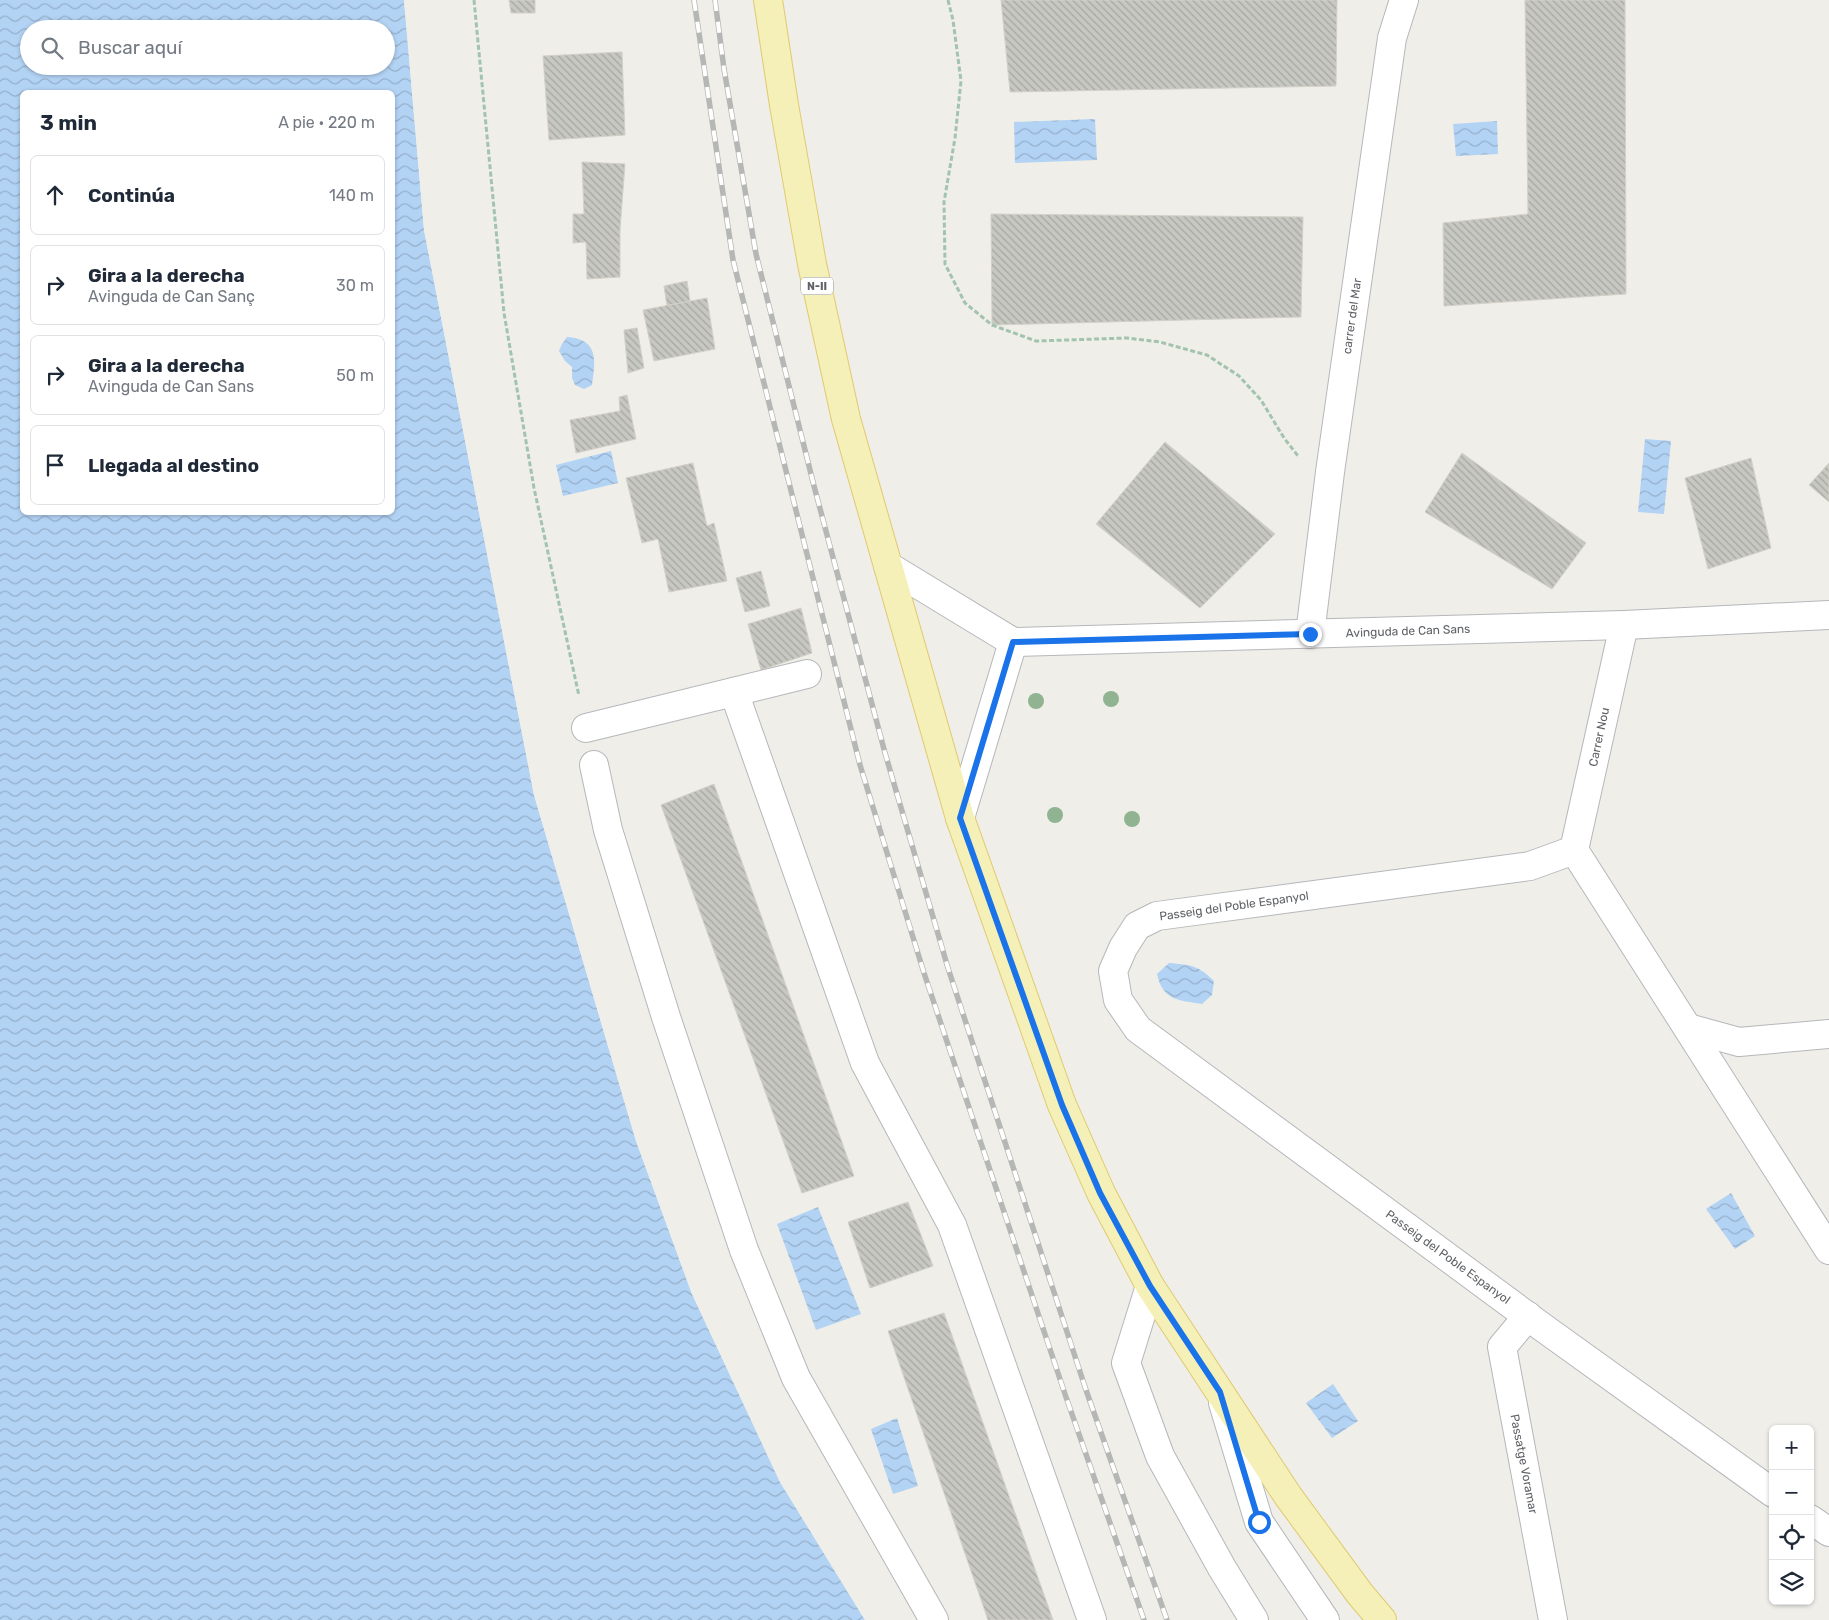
<!DOCTYPE html>
<html lang="es">
<head>
<meta charset="utf-8">
<style>
  body { margin:0; font-family:Rubik,sans-serif; background:#f2f2f3; color:#1f2937 }
  .controls { position:absolute; right:15px; bottom:15px; display:grid; overflow:hidden; border-radius:8px; box-shadow:0 1px 4px #0004 }
  .controls button { width:45px; height:45px; display:grid; place-items:center; padding:0; border:0; border-bottom:1px solid #e0e1e3; background:#fff; color:#1f2937; font:25px sans-serif }
  .stop { position:absolute; width:15px; height:15px; margin:-11px; border:4px solid #1a73e8; border-radius:50%; background:#fff }
  .stop.end { background:#1a73e8; border-color:#fff; box-shadow:0 1px 5px #0008 }
  .list { margin:0; padding:0; list-style:none }
  h2 { display:flex; justify-content:space-between; align-items:center; height:65px; margin:0; padding:0 20px; font-size:21px }
  h2 small { font-size:16px; font-weight:400; color:#747a83 }
  .list li { display:grid; grid-template-columns:32px 1fr auto; gap:15px; align-items:center; box-sizing:border-box; height:80px; margin:0 10px 10px; padding:0 10px; border:1px solid #e0e1e3; border-radius:8px }
  .list b { display:block; font-size:19px; white-space:nowrap }
  .list p { margin:0; font-size:16px; white-space:nowrap; color:#747a83 }
  .list em { font-size:16px; font-style:normal; color:#747a83 }
  .icon { flex:none; width:28px; height:28px; fill:none; stroke:currentColor; stroke-width:2; stroke-linecap:round; stroke-linejoin:round }
  .map { position:relative; flex:none; width:1829px; height:1620px; overflow:hidden }
  .search { position:absolute; background:#fff; box-shadow:0 1px 4px #0004; left:20px; top:20px; width:375px; height:55px; display:flex; align-items:center; gap:12px; box-sizing:border-box; padding:0 18px; border-radius:28px; color:#747a83; font-size:19px }
  .panel { position:absolute; background:#fff; box-shadow:0 1px 4px #0004; left:20px; top:90px; width:375px; height:425px; border-radius:8px }
  .map>svg:first-child { display:block }
  .water { fill:url(#water-waves); fill-rule:evenodd }
  .pier { fill:#efeee8 }
  .building { fill:url(#building-back-hatch); stroke:#d3d1c7 }
  .lines { fill:none; stroke-linecap:round; stroke-linejoin:round }
  .minor-casing { stroke:#b5b7bb; stroke-width:30 }
  .major-casing { stroke:#e0ca70; stroke-width:30 }
  .path { stroke:#a2c3ae; stroke-width:3; stroke-dasharray:5 2.5; stroke-linecap:butt }
  .minor { stroke:#fff; stroke-width:28 }
  .major { stroke:#f5f0b7; stroke-width:28 }
  .rail-casing { stroke:#b5b6b6; stroke-width:5.5 }
  .rail { stroke:#fff; stroke-width:4; stroke-dasharray:11; stroke-linecap:butt }
  .tree { fill:#90b391 }
  .route { stroke:#1a73e8; stroke-width:6 }
  .labels { text-anchor:middle; stroke-width:5; stroke-linejoin:round; paint-order:stroke }
  .shield { fill:#fff; stroke:#8f9194; stroke-width:1 }
  .shield-label { font-size:11px; font-weight:bold; fill:#5f6266 }
  .street-label { font-size:12px; fill:#5f6266; stroke:#fff }
</style>
</head>
<body>
<div class="map">
<svg width="1829" height="1620" viewBox="0 0 1829 1620">
  <defs>
    <pattern id="water-waves" width="16" height="10" patternUnits="userSpaceOnUse" patternTransform="scale(1.25)"><rect width="16" height="10" fill="#b3d3f5"/><path d="M0 5q4-4 8 0t8 0" fill="none" stroke="#95afca"/></pattern>
    <pattern id="building-back-hatch" width="6" height="6" patternUnits="userSpaceOnUse" patternTransform="scale(1.25)"><rect width="6" height="6" fill="#c8c8c3"/><path d="M-1 5l2 2M0 0l6 6M5-1l2 2" fill="none" stroke="#a6a6a2"/></pattern>
  </defs>
  <rect width="100%" height="100%" fill="#efeee8"/>
  <g class="water">
    <path d="M0 0H404L424 230 534 795 636 1141 692 1294 780 1482 865 1620H0ZM29 29H386V66H29ZM22 92H392V512H22Z"/>
    <path d="M1095 119 1097 160 1015 163 1014 122Z"/>
    <path d="M1497 121 1498 154 1456 156 1453 124Z"/>
    <path d="M567 337C598 339 596 359 592 385L584 389 575 385 572 378V367L565 361 559 351 562 344Z"/>
    <path d="M1645 439 1671 441 1664 514 1638 512Z"/>
    <path d="M611 451 618 483 563 496 556 465Z"/>
    <path d="M1169 963C1191 965 1198 965 1214 981L1212 995 1202 1004C1178 1000 1163 1001 1157 974Z"/>
    <path d="M1731 1193 1755 1236 1735 1249 1706 1209Z"/>
    <path d="M818 1207 861 1314 816 1330 777 1224Z"/>
    <path d="M1333 1384 1358 1421 1332 1438 1306 1403Z"/>
    <path d="M897 1418 918 1486 893 1494 871 1429Z"/>
  </g>
  <path class="pier" d="M404 0H407L427 229 536 794 638 1140 694 1293 782 1481 867 1620H865L780 1482 692 1294 636 1141 534 795 424 230Z"/>
  <g class="building">
    <path d="M509 0H535V13H511Z"/>
    <path d="M1001 0H1337L1336 86 1010 92Z"/>
    <path d="M1525 0H1625L1626 294 1444 306 1443 223 1528 214Z"/>
    <path d="M622 52 625 135 549 140 543 56Z"/>
    <path d="M582 162 625 164 620 230V277L587 279 586 242 573 243V214H584Z"/>
    <path d="M991 214 1303 217 1301 317 992 325Z"/>
    <path d="M687 281 690 301 667 306 664 286Z"/>
    <path d="M707 298 715 349 654 361 643 310Z"/>
    <path d="M637 328 644 368 628 373 624 330Z"/>
    <path d="M627 395 636 439 576 453 570 420 620 411 619 397Z"/>
    <path d="M1165 442 1275 534 1200 608 1096 524Z"/>
    <path d="M1462 453 1586 543 1552 589 1425 512Z"/>
    <path d="M1751 458 1771 548 1708 569 1685 478Z"/>
    <path d="M693 463 707 526 714 523 727 581 669 592 658 539 642 543 626 478Z"/>
    <path d="M1829 463V502L1809 485Z"/>
    <path d="M761 571 770 606 745 612 736 578Z"/>
    <path d="M801 608 812 653 761 670 748 624Z"/>
    <path d="M714 784 854 1176 802 1193 661 805Z"/>
    <path d="M908 1202 933 1266 870 1288 848 1222Z"/>
    <path d="M944 1313 1053 1620H988L888 1331Z"/>
  </g>
  <g class="lines">
    <defs>
      <g id="minor">
        <path d="M888 566 1013 642 1624 625 1829 615"/>
        <path d="M1310 634 1330 472 1392 38 1404 0"/>
        <path d="M734 692 865 1063 952 1225 1092 1620"/>
        <path d="M586 728 807 674"/>
        <path d="M594 765 608 830 666 1017 744 1250 796 1378 934 1620"/>
        <path d="M960 818 1013 642"/>
        <path d="M1574 850 1530 866 1157 916 1137 926 1123 948 1113 971 1118 1000 1138 1029 1545 1329 1773 1493"/>
        <path d="M1574 850 1829 1250"/>
        <path d="M1574 850 1624 625"/>
        <path d="M1688 1028 1739 1042 1829 1034"/>
        <path d="M1150 1286 1126 1363 1160 1456 1222 1568 1254 1620"/>
        <path d="M1528 1316 1502 1347 1553 1620"/>
        <path d="M1223 1403 1259 1522 1325 1620"/>
        <path d="M1810 1519 1829 1532"/>
      </g>
      <path id="major" d="M768 0 784 105 812 264 846 419 960 818 1062 1105 1101 1193 1150 1286 1288 1496 1360 1594 1382 1620"/>
    </defs>
    <use href="#minor" class="minor-casing"/>
    <use href="#major" class="major-casing"/>
    <g class="path">
      <path d="M474 0 504 313 534 488 579 696"/>
      <path d="M948 0 953 20 961 81 955 138 944 202 945 264 965 303 992 325 1036 341 1127 338 1160 342 1207 355 1239 376 1261 400 1284 438 1298 456"/>
    </g>
    <use href="#minor" class="minor"/>
    <use href="#major" class="major"/>
    <defs>
      <g id="rail">
        <path d="M694 0 733 260 860 765 924 973 1066 1397 1144 1620"/>
        <path d="M715 0 724 69 756 254 814 486 885 753 948 968 1086 1390 1167 1620"/>
      </g>
    </defs>
    <use href="#rail" class="rail-casing"/>
    <use href="#rail" class="rail"/>
  </g>
  <g class="tree">
    <circle cx="1111" cy="699" r="8"/>
    <circle cx="1036" cy="701" r="8"/>
    <circle cx="1055" cy="815" r="8"/>
    <circle cx="1132" cy="819" r="8"/>
  </g>
  <g class="lines">
    <path class="route" d="M1259 1522 1220 1392 1150 1286 1100 1193 1062 1105 960 818 1013 642 1310 634"/>
  </g>
  <g class="labels">
    <rect class="shield" x="801" y="277.5" width="32" height="17" rx="4"/>
    <g class="shield-label">
      <text x="817" y="290">N-II</text>
    </g>
    <g class="street-label">
      <text transform="translate(1352 316) rotate(-82)" y="4">carrer del Mar</text>
      <text transform="translate(1408 631) rotate(-2)" y="4">Avinguda de Can Sans</text>
      <text transform="translate(1599 737) rotate(-78)" y="4">Carrer Nou</text>
      <text transform="translate(1234 906) rotate(-8)" y="4">Passeig del Poble Espanyol</text>
      <text transform="translate(1448 1257) rotate(36)" y="4">Passeig del Poble Espanyol</text>
      <text transform="translate(1524 1464) rotate(79)" y="4">Passatge Voramar</text>
    </g>
  </g>
</svg>
<div class="controls">
<button>+</button>
<button>−</button>
<button><svg class="icon" aria-label="locate" viewBox="0 0 24 24"><circle cx="12" cy="12" r="6"/><path d="M12 2v4M12 18v4M2 12h4M18 12h4"/></svg></button>
<button><svg class="icon" aria-label="layers" viewBox="0 0 24 24"><path d="M12 4l9 5-9 5-9-5zM3 14l9 5 9-5"/></svg></button>
</div>
<div class="stop" style="left:1259px;top:1522px"></div>
<div class="stop end" style="left:1310px;top:634px"></div>
<div class="search"><svg class="icon" aria-label="search" viewBox="0 0 24 24"><circle cx="10" cy="10" r="6"/><path d="M15 15l6 6"/></svg>Buscar aquí</div>
<section class="panel">
<h2>3 min<small>A pie · 220 m</small></h2>
<ul class="list">
<li><svg class="icon" aria-label="ahead" viewBox="0 0 24 24"><path d="M12 20V5M6 11l6-6 6 6"/></svg><div><b>Continúa</b></div><em>140 m</em></li>
<li><svg class="icon" aria-label="right" viewBox="0 0 24 24"><path d="M7 20v-9h11M14 6l5 5-5 5"/></svg><div><b>Gira a la derecha</b><p>Avinguda de Can Sanç</p></div><em>30 m</em></li>
<li><svg class="icon" aria-label="right" viewBox="0 0 24 24"><path d="M7 20v-9h11M14 6l5 5-5 5"/></svg><div><b>Gira a la derecha</b><p>Avinguda de Can Sans</p></div><em>50 m</em></li>
<li><svg class="icon" aria-label="arrive" viewBox="0 0 24 24"><path d="M6 21V4h12l-3 4 3 4H6"/></svg><div><b>Llegada al destino</b></div></li>
</ul>
</section>
</div>
</body>
</html>
